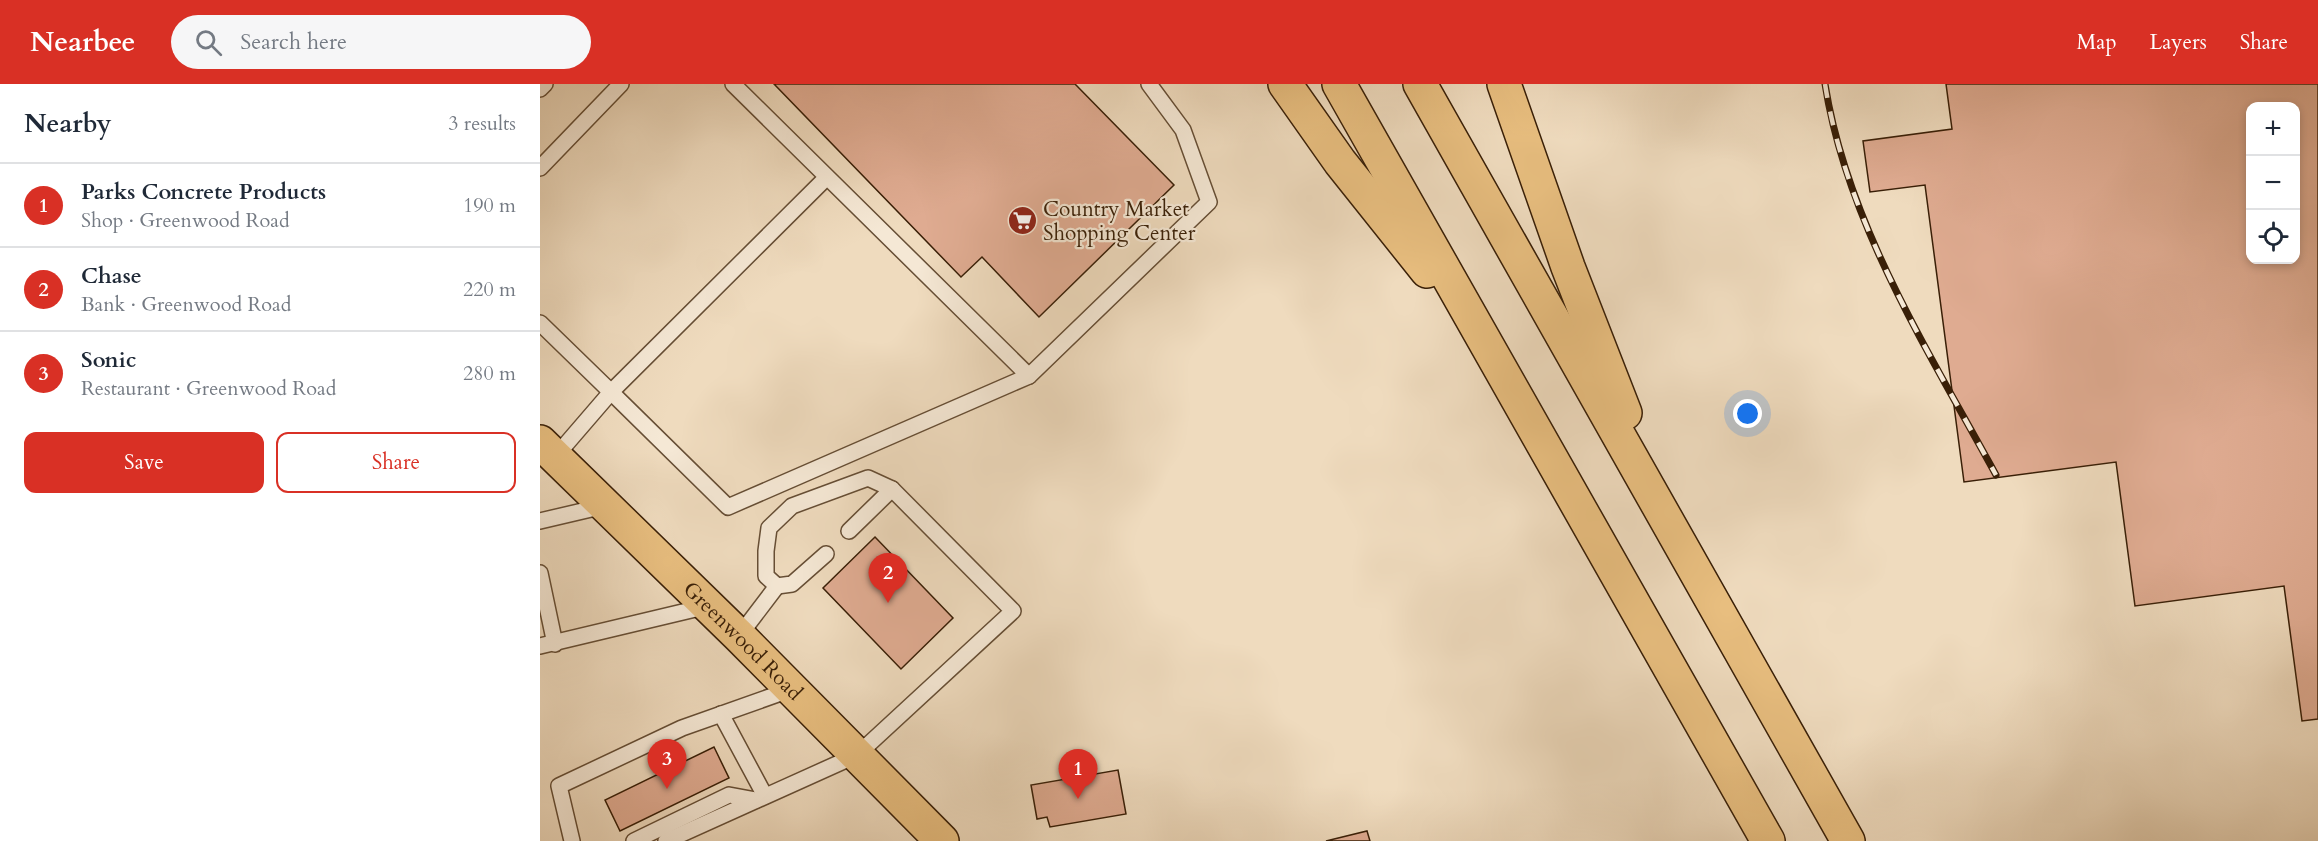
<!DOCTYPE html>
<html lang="en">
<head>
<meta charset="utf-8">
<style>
  body { margin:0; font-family:Cardo,serif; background:#f6f6f7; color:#1f2937 }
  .controls { position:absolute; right:18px; top:18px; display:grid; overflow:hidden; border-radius:12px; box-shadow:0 3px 9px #0003 }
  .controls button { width:54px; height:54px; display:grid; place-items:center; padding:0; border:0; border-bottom:2px solid #e0e1e3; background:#fff; color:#1f2937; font:30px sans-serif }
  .you { position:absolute; left:1208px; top:330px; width:21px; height:21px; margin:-15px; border:4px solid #fff; border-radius:50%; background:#1a73e8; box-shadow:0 0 0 9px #1a73e833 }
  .badge { display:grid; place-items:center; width:39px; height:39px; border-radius:50%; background:#d93025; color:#fff; font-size:20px; font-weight:700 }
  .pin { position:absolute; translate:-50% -50px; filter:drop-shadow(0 2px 3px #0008) }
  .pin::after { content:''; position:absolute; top:32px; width:21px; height:18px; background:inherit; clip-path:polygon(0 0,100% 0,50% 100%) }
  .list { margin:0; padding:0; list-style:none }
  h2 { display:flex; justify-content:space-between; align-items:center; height:78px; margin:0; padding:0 24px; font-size:26px }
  h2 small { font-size:20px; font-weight:400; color:#747a83 }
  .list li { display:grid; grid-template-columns:39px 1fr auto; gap:18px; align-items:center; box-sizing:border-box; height:84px; padding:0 24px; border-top:2px solid #e0e1e3 }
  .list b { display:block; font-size:22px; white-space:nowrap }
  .list p { margin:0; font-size:20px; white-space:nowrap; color:#747a83 }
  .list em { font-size:20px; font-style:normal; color:#747a83 }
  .actions { display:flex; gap:12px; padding:18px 24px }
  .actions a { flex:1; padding:14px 0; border:2px solid #d93025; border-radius:12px; text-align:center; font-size:21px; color:#d93025 }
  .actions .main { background:#d93025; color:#fff }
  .icon { flex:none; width:33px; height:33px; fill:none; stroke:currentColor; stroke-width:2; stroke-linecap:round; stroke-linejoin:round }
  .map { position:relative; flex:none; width:1778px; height:757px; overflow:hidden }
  header { display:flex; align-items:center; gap:36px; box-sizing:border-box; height:84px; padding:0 30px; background:#d93025; color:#fff }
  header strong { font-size:28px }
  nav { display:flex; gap:33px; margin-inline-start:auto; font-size:21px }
  .search { width:420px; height:54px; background:#f6f6f7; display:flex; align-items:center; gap:15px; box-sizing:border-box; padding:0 21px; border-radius:33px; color:#747a83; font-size:22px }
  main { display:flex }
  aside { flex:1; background:#fff }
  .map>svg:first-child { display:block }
  .building { fill:#dfab91; stroke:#391f07; stroke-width:1.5; fill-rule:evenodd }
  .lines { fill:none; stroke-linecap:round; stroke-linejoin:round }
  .lane-casing { stroke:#664e35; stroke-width:18 }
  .primary-casing { stroke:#391f07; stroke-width:36 }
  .highway-casing { stroke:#391f07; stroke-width:36 }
  .lane { stroke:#f5e8d5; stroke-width:15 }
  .primary { stroke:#e8be7f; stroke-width:33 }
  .highway { stroke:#e8be7f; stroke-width:33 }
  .rail-casing { stroke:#391f07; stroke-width:7 }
  .rail { stroke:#f5e8d5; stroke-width:4.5; stroke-dasharray:14; stroke-linecap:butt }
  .labels { text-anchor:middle; stroke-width:4.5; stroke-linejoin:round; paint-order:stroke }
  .poi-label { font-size:21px; fill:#391f07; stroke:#f5e8d5; text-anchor:start }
  .street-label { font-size:21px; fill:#391f07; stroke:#f5e8d5 }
</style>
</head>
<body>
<header>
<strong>Nearbee</strong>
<div class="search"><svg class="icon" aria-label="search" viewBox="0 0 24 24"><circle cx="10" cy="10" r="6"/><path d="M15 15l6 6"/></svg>Search here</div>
<nav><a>Map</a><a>Layers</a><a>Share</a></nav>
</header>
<main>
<aside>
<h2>Nearby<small>3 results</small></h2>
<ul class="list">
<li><span class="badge">1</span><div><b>Parks Concrete Products</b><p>Shop · Greenwood Road</p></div><em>190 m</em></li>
<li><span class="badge">2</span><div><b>Chase</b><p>Bank · Greenwood Road</p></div><em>220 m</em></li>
<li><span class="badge">3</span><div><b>Sonic</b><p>Restaurant · Greenwood Road</p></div><em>280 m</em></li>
</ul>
<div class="actions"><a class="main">Save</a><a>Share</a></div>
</aside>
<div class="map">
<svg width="1778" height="757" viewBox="0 0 1778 757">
  <rect width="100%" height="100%" fill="#efdbbe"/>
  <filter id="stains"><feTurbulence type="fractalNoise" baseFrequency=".00333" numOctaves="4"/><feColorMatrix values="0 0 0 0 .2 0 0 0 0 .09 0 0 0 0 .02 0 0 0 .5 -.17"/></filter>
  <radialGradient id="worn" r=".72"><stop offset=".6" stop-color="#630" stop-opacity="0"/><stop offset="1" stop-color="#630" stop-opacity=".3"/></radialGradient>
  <g class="building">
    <path d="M234 0H535L634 101 499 233 442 173 421 193Z"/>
    <path d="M1406 0H1778V635L1762 637 1744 502 1595 522 1576 378 1424 398 1385 101 1330 108 1323 57 1412 45ZM1710 22H1756V176H1710Z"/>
    <path d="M335 453 413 534 361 585 283 504Z"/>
    <path d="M174 663 189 694 80 747 65 716Z"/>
    <path d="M578 686 586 730 510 743 507 733 497 735 491 701Z"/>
    <path d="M827 747 830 757H786Z"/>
  </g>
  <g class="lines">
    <defs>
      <g id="lane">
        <path d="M193 0 489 292 188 423 71 308 287 93"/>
        <path d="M0 5 5 0"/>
        <path d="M0 84 81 0"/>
        <path d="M0 239 71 308 15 373"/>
        <path d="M489 292 669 118 643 46 609 0"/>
        <path d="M0 437 64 422"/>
        <path d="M309 447 352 405"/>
        <path d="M0 489 15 560"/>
        <path d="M237 502 252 500 286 470"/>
        <path d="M0 562 168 522"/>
        <path d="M181 630 225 712"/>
        <path d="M32 757 19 702 142 644 252 605"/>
        <path d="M94 757 189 711 216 716"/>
        <path d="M126 757 317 671 473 527 352 405 328 394 252 422 229 444 226 467V492L237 502 199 552"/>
      </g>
      <g id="primary">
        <path id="s1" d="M0 358 199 552 402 757"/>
      </g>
      <g id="highway">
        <path d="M745 0 800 78 887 187"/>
        <path d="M799 0 1228 757"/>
        <path d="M880 0 1308 757"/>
        <path d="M964 0 1028 183 1085 329"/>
      </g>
    </defs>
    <use href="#lane" class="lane-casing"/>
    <use href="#primary" class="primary-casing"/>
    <use href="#highway" class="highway-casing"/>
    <use href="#lane" class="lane"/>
    <use href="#primary" class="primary"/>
    <use href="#highway" class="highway"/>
    <defs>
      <path id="rail" d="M1285 0C1307 140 1389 268 1456 391"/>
    </defs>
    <use href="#rail" class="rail-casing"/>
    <use href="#rail" class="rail"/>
  </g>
  <defs>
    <symbol id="supermarket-disc" viewBox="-11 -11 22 22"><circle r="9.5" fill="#8f2418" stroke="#f5e8d5"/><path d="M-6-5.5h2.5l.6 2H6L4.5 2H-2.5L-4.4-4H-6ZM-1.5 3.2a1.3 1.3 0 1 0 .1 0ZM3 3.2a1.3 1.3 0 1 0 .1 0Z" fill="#fff"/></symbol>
  </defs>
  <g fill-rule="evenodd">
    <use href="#supermarket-disc" x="466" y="120" width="33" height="33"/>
  </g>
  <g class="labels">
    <g class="poi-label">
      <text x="503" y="132">Country Market<tspan x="503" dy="24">Shopping Center</tspan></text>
    </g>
    <g class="street-label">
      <text dy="7" stroke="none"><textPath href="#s1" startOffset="284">Greenwood Road</textPath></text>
    </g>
  </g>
  <rect width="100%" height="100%" filter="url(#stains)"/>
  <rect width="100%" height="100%" fill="url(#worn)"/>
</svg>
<div class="controls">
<button>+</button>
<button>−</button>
<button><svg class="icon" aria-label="locate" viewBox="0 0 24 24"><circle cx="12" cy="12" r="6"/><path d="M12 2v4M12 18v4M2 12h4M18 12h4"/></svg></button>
</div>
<div class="you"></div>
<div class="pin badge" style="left:538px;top:715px">1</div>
<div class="pin badge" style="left:348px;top:519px">2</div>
<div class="pin badge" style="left:127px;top:705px">3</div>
</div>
</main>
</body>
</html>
